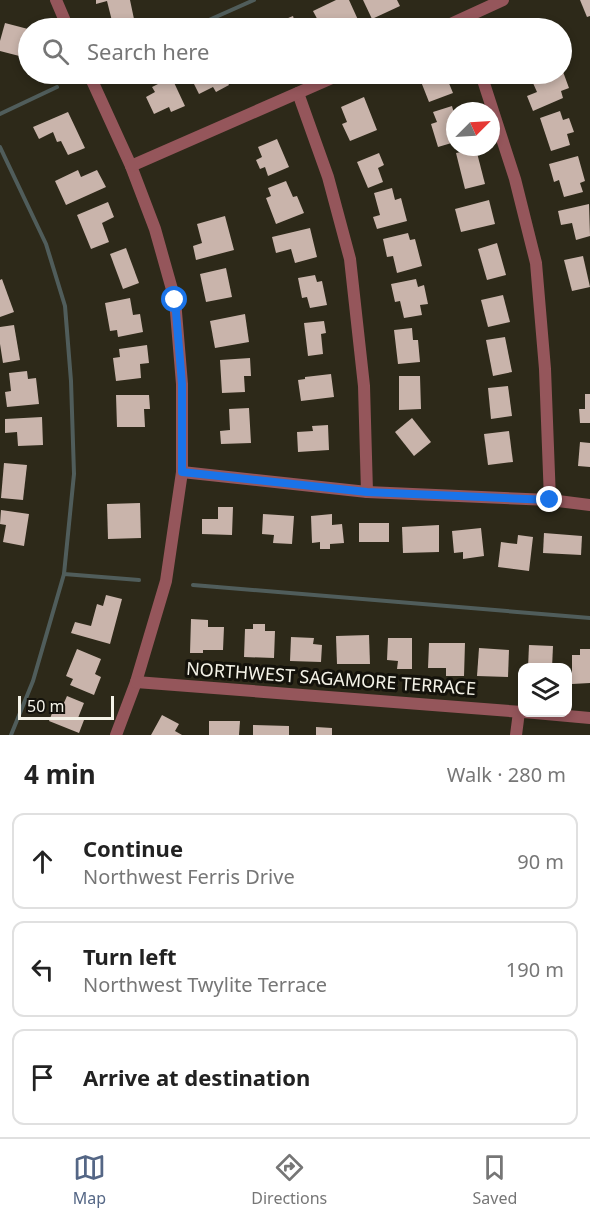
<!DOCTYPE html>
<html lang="en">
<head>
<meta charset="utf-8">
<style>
  body { margin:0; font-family:"Noto Sans",sans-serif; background:#f2f2f2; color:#222 }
  .controls { position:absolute; right:18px; bottom:18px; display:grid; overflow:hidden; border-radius:12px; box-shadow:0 3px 9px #0003 }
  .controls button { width:54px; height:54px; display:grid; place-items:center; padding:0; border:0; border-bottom:2px solid #e0e0e0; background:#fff; color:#222; font:30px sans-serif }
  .compass { position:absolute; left:446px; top:102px; width:54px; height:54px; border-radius:50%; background:#fff; box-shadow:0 3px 9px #0003; rotate:66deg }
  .scale { position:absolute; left:18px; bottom:15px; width:96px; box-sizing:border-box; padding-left:6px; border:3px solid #f5f3e8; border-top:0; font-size:16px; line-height:21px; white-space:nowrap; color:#f5f3e8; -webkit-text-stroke:4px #14120b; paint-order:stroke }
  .stop { position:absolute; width:18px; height:18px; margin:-14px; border:4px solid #1a73e8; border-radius:50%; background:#fff }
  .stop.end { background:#1a73e8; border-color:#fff; box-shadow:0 2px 6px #0008 }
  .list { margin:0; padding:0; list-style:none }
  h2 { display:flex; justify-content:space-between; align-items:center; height:78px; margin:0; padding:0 24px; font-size:26px }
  h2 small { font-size:20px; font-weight:400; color:#767676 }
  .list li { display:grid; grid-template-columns:39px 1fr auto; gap:18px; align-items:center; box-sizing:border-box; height:96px; margin:0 12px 12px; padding:0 12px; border:2px solid #e0e0e0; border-radius:12px }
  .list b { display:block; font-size:22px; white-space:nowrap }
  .list p { margin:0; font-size:20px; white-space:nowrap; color:#767676 }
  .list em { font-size:20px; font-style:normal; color:#767676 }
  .icon { flex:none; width:33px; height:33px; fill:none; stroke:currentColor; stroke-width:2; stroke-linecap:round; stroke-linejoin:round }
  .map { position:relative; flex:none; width:590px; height:735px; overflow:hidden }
  .search { position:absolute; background:#fff; box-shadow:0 3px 9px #0003; left:18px; right:18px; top:18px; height:66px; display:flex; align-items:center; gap:15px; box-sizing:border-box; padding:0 21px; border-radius:33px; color:#767676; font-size:22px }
  .sheet { height:402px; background:#fff }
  nav { display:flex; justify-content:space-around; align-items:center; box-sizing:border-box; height:84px; border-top:2px solid #e0e0e0; background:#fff; font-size:16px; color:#767676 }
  nav a { display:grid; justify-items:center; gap:3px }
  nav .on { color:#546685 }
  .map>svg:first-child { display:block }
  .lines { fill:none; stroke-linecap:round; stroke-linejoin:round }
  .stream { stroke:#505d5b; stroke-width:4 }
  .building { fill:#c9b4ab }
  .street { stroke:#95565b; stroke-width:12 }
  .route { stroke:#1a73e8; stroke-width:8 }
  .labels { text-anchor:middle; stroke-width:6; stroke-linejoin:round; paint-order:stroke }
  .street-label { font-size:18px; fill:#f5f3e8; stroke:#14120b }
</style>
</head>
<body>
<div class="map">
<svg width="590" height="735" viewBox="0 0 590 735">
  <rect width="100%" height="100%" fill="#2d2919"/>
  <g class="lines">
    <g class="stream">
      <path d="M191 28 254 0"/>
      <path d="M0 114 57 87"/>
      <path d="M0 147 46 244 65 306 71 381 74 474 64 574 33 681 11 735"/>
      <path d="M64 574 139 580"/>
      <path d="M193 585 590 618"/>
    </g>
  </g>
  <g class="building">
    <path d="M96 0H130L134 19 113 25 107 1 96 4Z"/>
    <path d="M336 0H349L359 22 344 28H322L313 11Z"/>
    <path d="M363 0H397L400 6 372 19Z"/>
    <path d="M580 0H590V16L587 17Z"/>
    <path d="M293 16 295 23 302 20 305 28H284L281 21Z"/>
    <path d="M5 23 28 29V53L27 58 0 51V41Z"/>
    <path d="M562 69 569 88 561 91 563 98 533 111 527 96 537 92 529 74H549L550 76 556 74H562Z"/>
    <path d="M166 74H170L185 106 171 112 169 107 154 114 146 97 155 92 152 87 162 82 159 77Z"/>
    <path d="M197 74H223L229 85 216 92 213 87 199 94 190 76Z"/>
    <path d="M418 74H438L440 78 446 76 453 93 429 102Z"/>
    <path d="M364 97 377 130 350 141 342 124 347 122 341 107Z"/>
    <path d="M452 106 455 117V142L438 147 431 124 437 122 433 112Z"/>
    <path d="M560 111 563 120 569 118 574 132 567 134 570 145 551 151 540 118Z"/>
    <path d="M68 112 85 148 68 155 61 141 57 142 53 132 39 139 33 127Z"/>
    <path d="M277 139 289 167 268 176 265 167 260 169 256 160 262 157 258 147Z"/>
    <path d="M476 149 485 184 465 189 456 153Z"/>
    <path d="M379 153 384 165 378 168 383 182 368 188 357 162Z"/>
    <path d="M578 156 585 181 580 183 583 192 564 197 559 180 554 182 549 164Z"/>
    <path d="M78 170 81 177 97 170 106 187 66 205 55 181Z"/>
    <path d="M286 181 293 197 297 196 304 213 276 224 266 198 271 196 268 188Z"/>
    <path d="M392 188 395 200 401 198 407 221 377 229 373 217 380 215 374 193Z"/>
    <path d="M489 200 495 224 461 232 455 209Z"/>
    <path d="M108 202 114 217 102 223 109 242 91 249 77 215Z"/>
    <path d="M589 204 590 236 576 240 572 223 561 225 558 211Z"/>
    <path d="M225 216 234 250 196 260 193 246 202 243 197 224Z"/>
    <path d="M310 228 317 257 295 263 291 249 276 253 272 237Z"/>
    <path d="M408 233 410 240 415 239 422 266 397 273 393 256 387 257 383 239Z"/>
    <path d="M497 243 506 275 487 280 478 249Z"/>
    <path d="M126 248 139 283 123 289 110 254Z"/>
    <path d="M583 256 590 287 572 291 564 260Z"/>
    <path d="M226 268 232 297 206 302 200 274Z"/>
    <path d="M315 275 317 282 322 281 327 305 310 308 307 297 302 298 298 278Z"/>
    <path d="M2 279 14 312 0 317V280Z"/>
    <path d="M416 279 418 287 424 285 428 304 420 305 422 315 404 318 400 301 395 302 391 284Z"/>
    <path d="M503 295 510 322 488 327 481 300Z"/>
    <path d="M130 298 133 315 140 314 143 332 118 337 117 330 110 331 105 303Z"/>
    <path d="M245 314 249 342 215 348 210 321Z"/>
    <path d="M324 321 326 333 321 334 323 354 308 356 304 323Z"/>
    <path d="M14 325 20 360 3 363 0 344V327Z"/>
    <path d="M412 328 413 340H418L420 362 398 364 394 330Z"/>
    <path d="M505 337 512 372 493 376 486 340Z"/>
    <path d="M147 345 149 363 140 364 141 378 116 381 113 358 120 357 119 349Z"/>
    <path d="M250 358 251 376H244L245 392 222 393 220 360Z"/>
    <path d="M27 371 28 379 36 378 39 404 7 407 5 392 11 391 9 373Z"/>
    <path d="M331 374 334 397 301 401 298 380 305 379V377Z"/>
    <path d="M399 376H420L421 409 399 410Z"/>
    <path d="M508 386 512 416 491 419 488 388Z"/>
    <path d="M585 394H590V423H580L579 409H585Z"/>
    <path d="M116 395H149L150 409H144L145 427H117Z"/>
    <path d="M249 408 251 443 221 444 220 431 230 430 229 409Z"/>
    <path d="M42 417 43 445 18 446 17 432 5 433V419Z"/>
    <path d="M412 418 431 442 414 456 395 432Z"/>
    <path d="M328 425 329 450 298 452 297 432 313 431 312 426Z"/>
    <path d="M509 431 513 462 488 465 484 434Z"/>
    <path d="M580 442 590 443V467L578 466Z"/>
    <path d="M4 463 27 465 23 500 1 498Z"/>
    <path d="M140 503 141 538 108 539 107 504Z"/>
    <path d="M218 507H233L232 535 202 534V519H218Z"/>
    <path d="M1 510 29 514 24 546 3 542 6 525 0 524Z"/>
    <path d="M263 514 294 516 292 544 273 543 274 535 262 534Z"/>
    <path d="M332 514V525L342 524 344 543 330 544V549H320V542L312 543 311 516Z"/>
    <rect x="359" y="523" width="30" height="19"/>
    <path d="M439 525V552L403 553 402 527Z"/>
    <path d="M481 528 484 556 463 559V552L454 553 452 531Z"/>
    <path d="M544 533 582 536 581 555 543 553Z"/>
    <path d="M518 535 533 537 529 571 498 567 501 542 517 544Z"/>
    <path d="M106 595 122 599 110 644 71 633 75 622 91 626 97 604 103 606Z"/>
    <path d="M191 619 208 620V627H224L223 650H203V653H190Z"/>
    <path d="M253 624H265V631H275L274 658 244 657 245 629H253Z"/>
    <path d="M369 635 370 664H337L336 636Z"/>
    <path d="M291 637 314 638 313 644 322 645 321 662 290 661Z"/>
    <path d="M388 638H412V669H397L398 661 387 660Z"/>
    <path d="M429 643H465L464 676H446V668H428Z"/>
    <path d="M529 645 553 646 552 668H528Z"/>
    <path d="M479 648 509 650 508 677 477 676Z"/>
    <path d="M77 649 101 659 95 674 101 677 94 695 70 685 73 679 66 676Z"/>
    <path d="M580 649H590V683L572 684V655H580Z"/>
    <path d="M67 696 84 703 78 718 84 720 79 733 49 721 56 703 63 705Z"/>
    <path d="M162 715 179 724 175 731 182 735H151Z"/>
    <path d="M209 721H240L239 735H209Z"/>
    <path d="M253 725 289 726V735H253Z"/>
    <path d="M316 727 332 728V735H316Z"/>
  </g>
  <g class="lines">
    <g class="street">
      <path d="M56 0 68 28"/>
      <path d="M442 28 503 0"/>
      <path d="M89 74 131 166 155 229 175 300 182 384V472L166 581 136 682 116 735"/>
      <path d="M481 74 515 179 536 263 545 369 550 500"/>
      <path d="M298 93 328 177 350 259 364 386 367 492"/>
      <path d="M131 166 341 74"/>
      <path d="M182 472 367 492 550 500 590 505"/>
      <path d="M136 682 522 712"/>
      <path d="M524 712 590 718"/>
      <path d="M516 735 519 712"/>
    </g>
  </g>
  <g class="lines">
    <path class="route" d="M175 300 182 384V472L367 492 550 500"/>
  </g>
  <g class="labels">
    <g class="street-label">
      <text transform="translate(331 679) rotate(4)" y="6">NORTHWEST SAGAMORE TERRACE</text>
    </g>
  </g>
</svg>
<div class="controls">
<button><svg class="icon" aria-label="layers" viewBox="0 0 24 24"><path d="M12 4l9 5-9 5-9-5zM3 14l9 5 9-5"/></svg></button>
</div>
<svg class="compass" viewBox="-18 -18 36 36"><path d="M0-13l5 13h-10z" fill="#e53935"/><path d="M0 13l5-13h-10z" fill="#767676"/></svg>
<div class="scale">50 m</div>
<div class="stop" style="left:175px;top:300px"></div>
<div class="stop end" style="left:550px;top:500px"></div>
<div class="search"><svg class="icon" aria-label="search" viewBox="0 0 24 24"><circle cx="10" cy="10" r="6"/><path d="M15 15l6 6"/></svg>Search here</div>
</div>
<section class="sheet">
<h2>4 min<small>Walk · 280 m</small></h2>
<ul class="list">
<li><svg class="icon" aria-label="ahead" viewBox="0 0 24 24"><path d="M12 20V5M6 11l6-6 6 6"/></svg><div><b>Continue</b><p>Northwest Ferris Drive</p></div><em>90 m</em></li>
<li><svg class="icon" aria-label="left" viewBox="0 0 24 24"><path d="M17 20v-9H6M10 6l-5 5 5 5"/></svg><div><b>Turn left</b><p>Northwest Twylite Terrace</p></div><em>190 m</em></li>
<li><svg class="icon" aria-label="arrive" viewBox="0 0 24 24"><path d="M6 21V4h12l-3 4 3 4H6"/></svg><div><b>Arrive at destination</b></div></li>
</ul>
</section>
<nav>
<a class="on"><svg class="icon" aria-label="map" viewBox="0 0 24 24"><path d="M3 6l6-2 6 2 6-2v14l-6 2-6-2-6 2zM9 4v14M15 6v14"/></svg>Map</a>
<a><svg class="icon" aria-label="directions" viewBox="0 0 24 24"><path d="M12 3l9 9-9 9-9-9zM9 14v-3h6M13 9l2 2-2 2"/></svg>Directions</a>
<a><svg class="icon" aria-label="saved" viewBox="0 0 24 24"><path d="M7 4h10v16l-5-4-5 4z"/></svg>Saved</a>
</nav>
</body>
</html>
